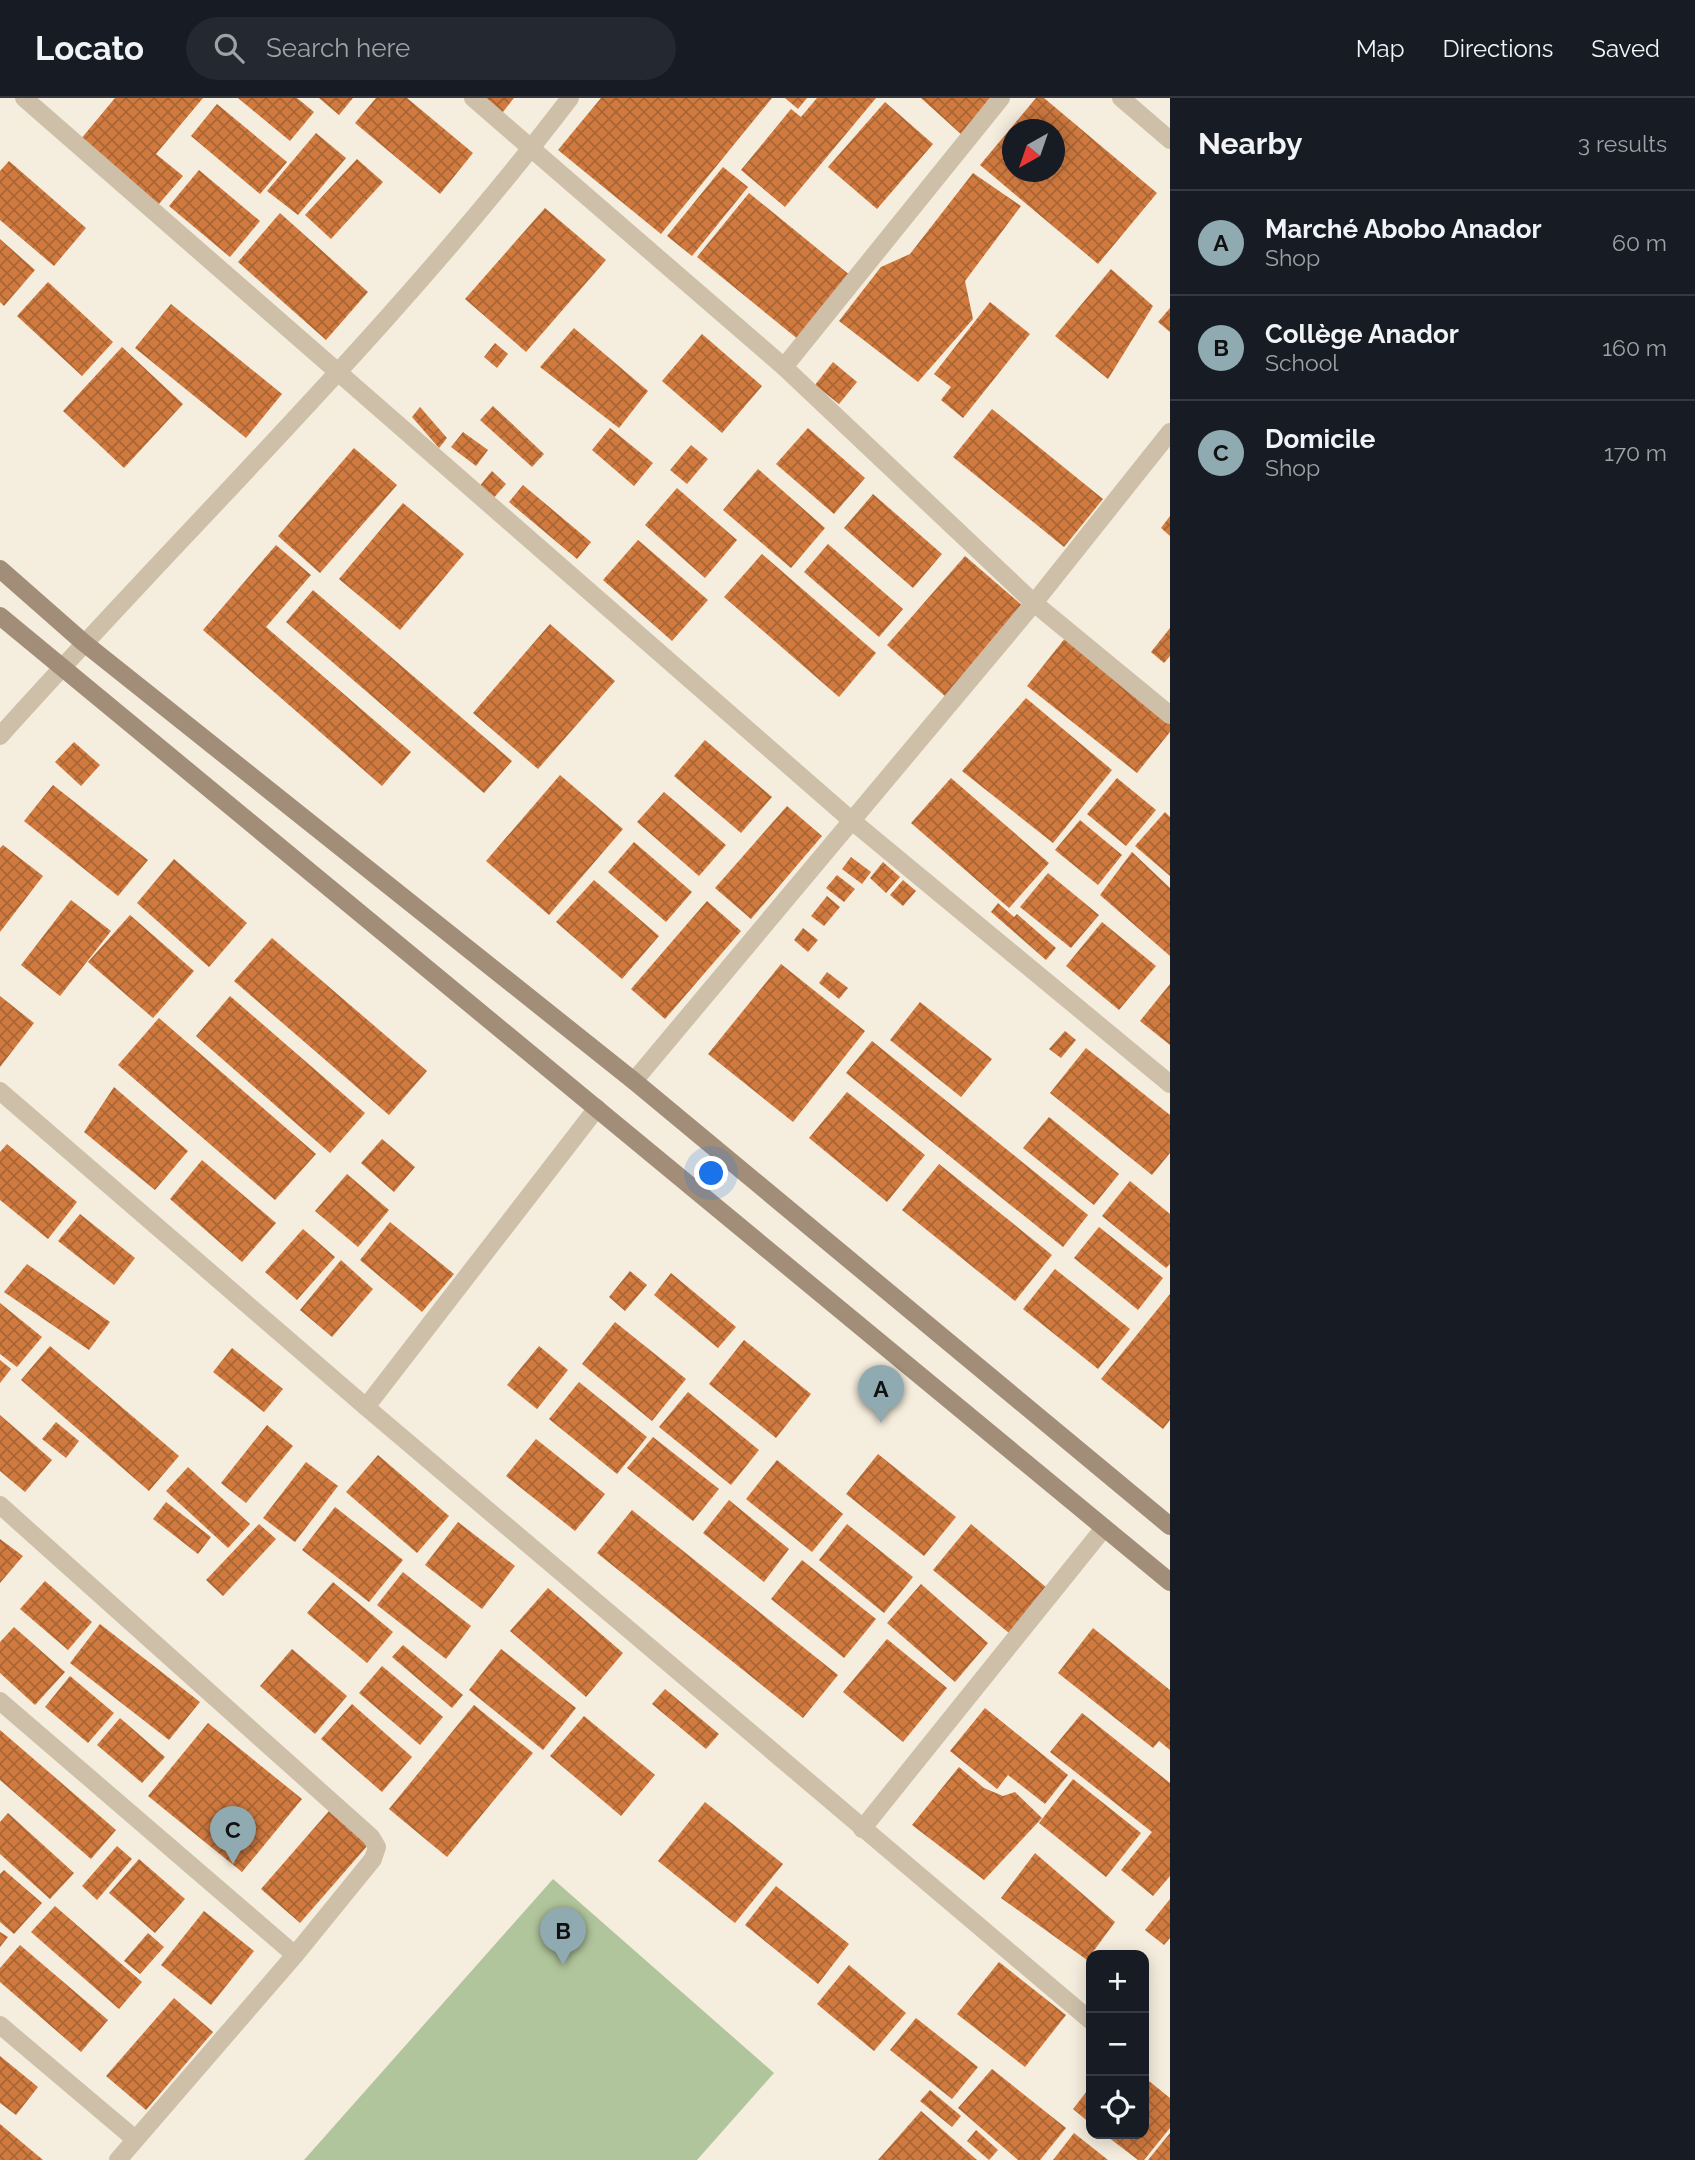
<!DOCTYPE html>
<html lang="en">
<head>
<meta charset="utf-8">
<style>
  body { margin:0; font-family:Raleway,sans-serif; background:#242831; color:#f1f3f6 }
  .controls { position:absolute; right:21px; bottom:21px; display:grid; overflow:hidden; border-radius:14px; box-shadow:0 4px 18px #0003 }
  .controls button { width:63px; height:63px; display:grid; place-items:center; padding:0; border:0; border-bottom:2px solid #363941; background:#171b24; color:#f1f3f6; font:35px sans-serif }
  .compass { position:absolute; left:1002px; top:21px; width:63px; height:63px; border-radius:50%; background:#171b24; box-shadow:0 4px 18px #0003; rotate:220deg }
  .you { position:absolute; left:712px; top:1076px; width:24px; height:24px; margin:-18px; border:5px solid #fff; border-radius:50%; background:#1a73e8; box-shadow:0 0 0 10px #1a73e833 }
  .badge { display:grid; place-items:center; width:46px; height:46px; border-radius:50%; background:#90aab2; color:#111; font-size:23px; font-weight:700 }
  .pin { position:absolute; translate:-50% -58px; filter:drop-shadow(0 2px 4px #0008) }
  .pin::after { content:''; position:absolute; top:37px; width:24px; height:21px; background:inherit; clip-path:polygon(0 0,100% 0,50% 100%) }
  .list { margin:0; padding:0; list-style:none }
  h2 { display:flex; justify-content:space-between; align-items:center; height:91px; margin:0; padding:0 28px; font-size:30px }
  h2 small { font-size:23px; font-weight:400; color:#9ea1a6 }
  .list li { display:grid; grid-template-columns:46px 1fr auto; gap:21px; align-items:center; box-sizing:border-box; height:105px; padding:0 28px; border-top:2px solid #363941 }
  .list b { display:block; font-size:26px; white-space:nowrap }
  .list p { margin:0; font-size:23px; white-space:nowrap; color:#9ea1a6 }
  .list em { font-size:23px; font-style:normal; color:#9ea1a6 }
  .icon { flex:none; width:38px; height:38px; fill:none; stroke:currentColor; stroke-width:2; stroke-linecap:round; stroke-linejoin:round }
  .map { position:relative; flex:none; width:1170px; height:2062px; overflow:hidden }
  header { display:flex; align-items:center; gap:42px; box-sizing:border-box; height:98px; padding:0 35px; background:#171b24; border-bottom:2px solid #363941 }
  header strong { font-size:33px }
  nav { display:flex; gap:38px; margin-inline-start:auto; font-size:24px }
  .search { width:490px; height:63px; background:#242831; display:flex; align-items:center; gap:18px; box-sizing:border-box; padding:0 24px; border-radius:38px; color:#9ea1a6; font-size:26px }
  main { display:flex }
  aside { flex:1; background:#171b24 }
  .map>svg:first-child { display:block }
  .grass { fill:#b0c59b }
  .building { fill:url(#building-cross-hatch); fill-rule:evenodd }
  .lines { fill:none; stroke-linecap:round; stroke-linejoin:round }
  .street { stroke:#cebfa8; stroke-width:18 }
  .secondary { stroke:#a28e78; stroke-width:18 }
</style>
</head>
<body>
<header>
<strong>Locato</strong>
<div class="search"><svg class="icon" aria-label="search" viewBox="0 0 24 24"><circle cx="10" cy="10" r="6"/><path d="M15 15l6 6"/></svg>Search here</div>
<nav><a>Map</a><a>Directions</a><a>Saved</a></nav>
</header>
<main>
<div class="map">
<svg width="1170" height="2062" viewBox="0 0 1170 2062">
  <defs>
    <pattern id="building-cross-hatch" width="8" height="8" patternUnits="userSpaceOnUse" patternTransform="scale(1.75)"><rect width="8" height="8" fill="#d07a3f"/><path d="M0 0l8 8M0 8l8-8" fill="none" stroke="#aa6535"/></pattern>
  </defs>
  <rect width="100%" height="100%" fill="#f5eddd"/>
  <path class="grass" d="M553 1781 774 1975 697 2062H304Z"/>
  <g class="building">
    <path d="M115 0H203L156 56 183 78 158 107 80 42Z"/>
    <path d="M238 0H297L314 14 290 43Z"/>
    <path d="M319 0H353L339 17Z"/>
    <path d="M376 0H407L473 55 440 96 355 25Z"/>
    <path d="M477 0H514L499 19Z"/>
    <path d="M601 0H772L661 136 558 52Z"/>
    <path d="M785 0H807L798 11Z"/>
    <path d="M817 0H876L785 109 741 72 791 11 801 19Z"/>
    <path d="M921 0H997L963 38Z"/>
    <path d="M1036 0H1044L1157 95 1098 166 980 67ZM1012 32H1054V74H1012Z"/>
    <path d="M885 4 933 46 877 111 828 69Z"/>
    <path d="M217 6 287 64 260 96 191 38Z"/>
    <path d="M316 35 346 60 298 117 267 93Z"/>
    <path d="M357 61 383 84 331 141 305 117Z"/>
    <path d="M9 63 86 130 54 168 0 122V73Z"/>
    <path d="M723 69 748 89 692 158 667 138Z"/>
    <path d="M199 72 260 123 230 159 169 108Z"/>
    <path d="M973 75 1021 108 965 183 973 221 918 284 839 223 881 169 910 156Z"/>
    <path d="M749 95 851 178 799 242 697 159Z"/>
    <path d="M545 110 606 162 526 254 465 201Z"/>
    <path d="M280 115 368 194 326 242 238 164Z"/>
    <path d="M0 141 35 172 4 208 0 204Z"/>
    <path d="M1111 171 1153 208 1108 281 1055 238Z"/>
    <path d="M48 184 113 244 82 278 17 218Z"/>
    <path d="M990 204 1030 236 963 320 941 302 951 289 934 276Z"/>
    <path d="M171 206 282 296 246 340 135 250Z"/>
    <path d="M1170 210V234L1158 224Z"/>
    <path d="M574 230 648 293 619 330 540 269Z"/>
    <path d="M702 236 762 288 722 335 662 283Z"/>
    <path d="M495 245 508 256 497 270 484 259Z"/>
    <path d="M122 249 183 306 124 370 63 313Z"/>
    <path d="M833 264 857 284 839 306 815 287Z"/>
    <path d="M493 308 544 356 532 369 480 322Z"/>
    <path d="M420 309 447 340 439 350 412 319Z"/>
    <path d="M992 311 1103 401 1064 449 953 359Z"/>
    <path d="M610 330 653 365 634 388 592 352Z"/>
    <path d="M808 330 865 380 834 416 776 366Z"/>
    <path d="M463 334 488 352 476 368 451 349Z"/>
    <path d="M691 347 708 361 687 386 670 372Z"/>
    <path d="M354 350 397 387 320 475 278 438Z"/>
    <path d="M758 371 825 430 791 470 723 412Z"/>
    <path d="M492 373 506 386 491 403 478 390Z"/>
    <path d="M523 387 591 444 577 461 509 404Z"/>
    <path d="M677 390 737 442 705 480 645 427Z"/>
    <path d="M873 396 942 456 913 490 844 430Z"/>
    <path d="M403 405 464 456 400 532 339 481Z"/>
    <path d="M1170 418V438L1161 430Z"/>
    <path d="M638 442 708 502 672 543 603 482Z"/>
    <path d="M828 446 903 511 879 539 804 474Z"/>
    <path d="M276 447 311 477 266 529 411 654 382 688 203 532Z"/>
    <path d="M762 456 876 555 839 599 724 499Z"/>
    <path d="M965 458 1024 509 946 599 887 547Z"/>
    <path d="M313 492 512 663 484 695 286 524Z"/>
    <path d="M550 526 615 583 538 671 473 615Z"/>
    <path d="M1170 530V558L1164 565 1151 554Z"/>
    <path d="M1066 539 1170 623V634L1137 675 1027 588Z"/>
    <path d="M1026 600 1112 672 1053 745 962 673Z"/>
    <path d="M705 642 772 699 741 735 674 678Z"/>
    <path d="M74 644 100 667 81 688 55 664Z"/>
    <path d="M560 677 623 731 549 817 486 763Z"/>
    <path d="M951 680 1049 765 1009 810 911 725Z"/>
    <path d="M1117 680 1156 712 1126 748 1087 716Z"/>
    <path d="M53 687 148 762 118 798 24 723Z"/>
    <path d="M664 694 726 747 699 778 637 724Z"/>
    <path d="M787 708 822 738 751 821 715 790Z"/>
    <path d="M1165 714 1170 719V778L1135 748Z"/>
    <path d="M1080 722 1122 757 1098 787 1055 752Z"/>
    <path d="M634 744 692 794 666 824 608 774Z"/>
    <path d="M3 747 43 778 0 834V750Z"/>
    <path d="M1132 754 1170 790V858L1100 797Z"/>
    <path d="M851 759 871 774 862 786 842 771Z"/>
    <path d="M174 761 247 825 209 869 137 805Z"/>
    <path d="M883 764 900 779 886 795 870 780Z"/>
    <path d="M1048 775 1099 817 1071 850 1020 809Z"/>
    <path d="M837 777 855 791 844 804 826 790Z"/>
    <path d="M594 782 659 838 622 881 556 824Z"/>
    <path d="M903 782 916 793 903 808 890 797Z"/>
    <path d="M827 798 840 809 824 828 811 818Z"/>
    <path d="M71 802 111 833 60 898 21 867Z"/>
    <path d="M707 803 741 833 665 921 631 891Z"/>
    <path d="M998 805 1014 819 1017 816 1056 850 1046 862 991 814Z"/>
    <path d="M130 817 194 873 153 920 88 864Z"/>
    <path d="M1102 824 1156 868 1119 912 1066 868Z"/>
    <path d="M803 830 818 842 808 854 794 842Z"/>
    <path d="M272 840 427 973 389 1017 234 883Z"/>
    <path d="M781 866 865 933 793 1024 708 956Z"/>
    <path d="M827 874 848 890 839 901 819 885Z"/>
    <path d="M1170 886V947L1140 923Z"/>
    <path d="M0 898 34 925 0 969Z"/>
    <path d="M230 898 365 1015 330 1055 196 938Z"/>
    <path d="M920 904 992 961 961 999 890 942Z"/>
    <path d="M159 920 316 1056 275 1102 118 967Z"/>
    <path d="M1065 933 1076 942 1061 960 1049 951Z"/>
    <path d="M872 943 1088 1117 1063 1149 846 975Z"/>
    <path d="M1086 950 1170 1017V1055L1152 1077 1050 995Z"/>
    <path d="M114 989 188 1053 155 1092 84 1034Z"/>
    <path d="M847 994 925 1057 887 1104 809 1040Z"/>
    <path d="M1049 1019 1119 1076 1094 1107 1023 1050Z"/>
    <path d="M382 1041 415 1069 394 1094 361 1065Z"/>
    <path d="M7 1046 77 1104 48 1141 0 1102V1054Z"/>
    <path d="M202 1062 276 1125 242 1164 170 1101Z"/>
    <path d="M939 1066 1052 1157 1015 1203 902 1112Z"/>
    <path d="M347 1076 389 1112 358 1149 315 1113Z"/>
    <path d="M1130 1083 1170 1116V1166L1166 1170 1102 1118Z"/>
    <path d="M80 1116 135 1160 114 1187 58 1143Z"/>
    <path d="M390 1124 454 1176 422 1214 360 1162Z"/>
    <path d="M1099 1129 1163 1180 1138 1212 1074 1160Z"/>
    <path d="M303 1131 335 1159 297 1202 265 1174Z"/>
    <path d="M341 1162 373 1191 332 1239 300 1212Z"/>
    <path d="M27 1166 110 1224 89 1252 4 1194Z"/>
    <path d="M1055 1171 1130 1231 1098 1271 1023 1211Z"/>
    <path d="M630 1173 647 1187 625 1213 609 1199Z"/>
    <path d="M671 1175 736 1229 718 1250 654 1197Z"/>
    <path d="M1170 1196V1322L1163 1331 1101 1281Z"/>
    <path d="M0 1205 42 1239 17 1269 0 1256Z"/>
    <path d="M615 1224 686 1281 652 1323 582 1266Z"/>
    <path d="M744 1242 811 1296 776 1340 709 1286Z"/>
    <path d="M50 1248 179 1358 149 1393 21 1282Z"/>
    <path d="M539 1248 568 1272 537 1311 507 1287Z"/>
    <path d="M232 1250 283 1291 264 1314 213 1274Z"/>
    <path d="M0 1262 11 1271 0 1285Z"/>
    <path d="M579 1284 647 1339 617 1376 549 1321Z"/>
    <path d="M688 1294 759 1352 731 1387 659 1329Z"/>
    <path d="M0 1317 52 1362 25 1394 0 1373Z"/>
    <path d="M56 1324 79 1343 66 1360 42 1341Z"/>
    <path d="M267 1327 293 1348 246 1405 221 1385Z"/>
    <path d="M653 1339 719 1391 693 1423 627 1370Z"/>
    <path d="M536 1341 605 1396 575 1433 506 1378Z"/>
    <path d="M878 1356 956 1419 924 1458 846 1396Z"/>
    <path d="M378 1357 449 1418 417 1455 346 1394Z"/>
    <path d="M777 1362 843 1416 812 1454 746 1401Z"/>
    <path d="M306 1364 338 1388 295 1444 263 1420Z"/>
    <path d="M188 1369 250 1426 228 1450 166 1393Z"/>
    <path d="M729 1402 789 1451 764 1484 703 1435Z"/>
    <path d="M166 1404 211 1439 198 1456 153 1421Z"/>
    <path d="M335 1409 403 1462 369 1504 302 1452Z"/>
    <path d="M632 1412 838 1577 803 1620 597 1455Z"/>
    <path d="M458 1424 515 1468 482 1511 425 1467Z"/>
    <path d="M259 1426 276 1441 223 1498 206 1482Z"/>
    <path d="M847 1426 913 1479 884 1515 819 1462Z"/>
    <path d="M971 1426 1047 1490 1009 1535 933 1472Z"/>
    <path d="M0 1441 23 1458 0 1485Z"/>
    <path d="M802 1462 876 1521 844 1560 771 1501Z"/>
    <path d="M403 1474 471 1528 446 1561 377 1507Z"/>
    <path d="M45 1483 92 1524 68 1552 20 1511Z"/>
    <path d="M333 1484 393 1534 367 1565 307 1515Z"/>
    <path d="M921 1486 988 1545 955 1584 887 1525Z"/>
    <path d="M548 1490 623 1555 586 1599 510 1533Z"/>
    <path d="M100 1526 200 1604 169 1642 70 1565Z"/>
    <path d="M14 1529 65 1574 35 1607 0 1575V1544Z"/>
    <path d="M1093 1530 1170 1592V1652L1159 1643 1153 1650 1058 1575Z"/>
    <path d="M887 1541 947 1590 903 1644 843 1594Z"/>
    <path d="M403 1547 463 1597 452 1610 392 1559Z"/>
    <path d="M292 1551 347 1598 315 1636 260 1588Z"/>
    <path d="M501 1551 576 1610 543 1652 469 1592Z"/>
    <path d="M382 1568 443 1619 420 1647 359 1595Z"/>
    <path d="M70 1578 114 1615 88 1645 45 1609Z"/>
    <path d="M665 1591 719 1636 706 1651 652 1606Z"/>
    <path d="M352 1606 412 1659 382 1694 321 1641Z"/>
    <path d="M474 1607 533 1655 447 1759 389 1711Z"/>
    <path d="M985 1610 1068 1677 1045 1706 1008 1677 997 1691 950 1653Z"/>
    <path d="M1082 1615 1170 1685V1778L1153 1798 1121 1772 1152 1734 1050 1654Z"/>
    <path d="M584 1618 655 1677 621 1718 550 1658Z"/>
    <path d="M120 1620 165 1659 142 1685 97 1647Z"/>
    <path d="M208 1625 302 1701 242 1774 148 1698Z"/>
    <path d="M0 1632 116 1732 91 1761 0 1682Z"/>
    <path d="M959 1669 984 1690 1003 1698 1015 1694 1042 1720 984 1782 912 1727Z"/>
    <path d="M1073 1681 1141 1735 1106 1779 1039 1725Z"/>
    <path d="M705 1704 783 1766 735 1825 658 1763Z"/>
    <path d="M329 1713 368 1747 300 1825 261 1791Z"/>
    <path d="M8 1715 74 1775 50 1801 0 1756V1724Z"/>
    <path d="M117 1748 132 1761 97 1802 82 1788Z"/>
    <path d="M1035 1755 1115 1824 1087 1862 1001 1800Z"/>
    <path d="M139 1761 185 1801 155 1835 109 1795Z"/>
    <path d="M4 1772 42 1805 14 1836 0 1824V1776Z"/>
    <path d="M776 1788 849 1846 818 1886 745 1827Z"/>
    <path d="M1170 1801V1840L1164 1847 1145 1832Z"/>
    <path d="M55 1808 142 1884 119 1911 31 1834Z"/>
    <path d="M204 1813 254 1853 211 1907 161 1867Z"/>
    <path d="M0 1834 8 1839 0 1849Z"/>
    <path d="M148 1835 164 1849 140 1876 124 1863Z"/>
    <path d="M20 1847 108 1922 81 1954 0 1884V1870Z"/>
    <path d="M999 1864 1066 1917 1025 1969 957 1916Z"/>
    <path d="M849 1867 906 1915 874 1953 817 1906Z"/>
    <path d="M174 1900 213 1934 146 2012 106 1978Z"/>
    <path d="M916 1920 978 1969 952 2001 890 1952Z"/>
    <path d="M0 1958 38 1989 16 2017 0 2005Z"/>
    <path d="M992 1971 1066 2030 1040 2062H1018L958 2010Z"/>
    <path d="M1144 1979 1170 2000V2030L1144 2062H1138L1104 2036H1144Z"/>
    <path d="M1091 1988V2026L1073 2011Z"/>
    <path d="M930 1992 961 2018 952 2029 920 2003Z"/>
    <path d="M921 2013 977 2062H878Z"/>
    <path d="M0 2026 43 2062H0Z"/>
    <path d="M976 2032 998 2052 989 2062 967 2043Z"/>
    <path d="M1074 2035 1108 2062H1053Z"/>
    <path d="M1170 2035V2062H1148Z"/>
  </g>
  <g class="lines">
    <g class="street">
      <path d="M24 0 851 722 1170 986"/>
      <path d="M473 0 784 269 1034 505 1170 617"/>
      <path d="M1121 0 1170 42"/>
      <path d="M784 269 1001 0"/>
      <path d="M0 638C190 426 397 227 570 0"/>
      <path d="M634 983 1034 505 1170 334"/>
      <path d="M0 993 366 1309 1091 1923"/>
      <path d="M366 1309 597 1010"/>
      <path d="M0 1407 371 1739 377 1749 373 1761 295 1857 118 2062"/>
      <path d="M0 1603 295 1857"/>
      <path d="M862 1731 1104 1430"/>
      <path d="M0 1927 135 2041"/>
    </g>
    <g class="secondary">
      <path d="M0 471 83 544 634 983 1170 1428"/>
      <path d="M0 518 1170 1484"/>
    </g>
  </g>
</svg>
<div class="controls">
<button>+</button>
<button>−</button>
<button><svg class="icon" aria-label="locate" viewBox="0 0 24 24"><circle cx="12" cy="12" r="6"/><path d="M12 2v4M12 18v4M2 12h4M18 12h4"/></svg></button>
</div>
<svg class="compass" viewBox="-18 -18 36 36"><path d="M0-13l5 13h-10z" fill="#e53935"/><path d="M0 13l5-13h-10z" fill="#9ea1a6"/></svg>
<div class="you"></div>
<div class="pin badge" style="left:881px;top:1325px">A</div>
<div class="pin badge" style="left:563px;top:1867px">B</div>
<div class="pin badge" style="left:233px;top:1766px">C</div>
</div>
<aside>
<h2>Nearby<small>3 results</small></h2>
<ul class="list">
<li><span class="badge">A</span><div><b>Marché Abobo Anador</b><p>Shop</p></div><em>60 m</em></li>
<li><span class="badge">B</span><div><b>Collège Anador</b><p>School</p></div><em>160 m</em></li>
<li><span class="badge">C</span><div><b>Domicile</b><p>Shop</p></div><em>170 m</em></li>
</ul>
</aside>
</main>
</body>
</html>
